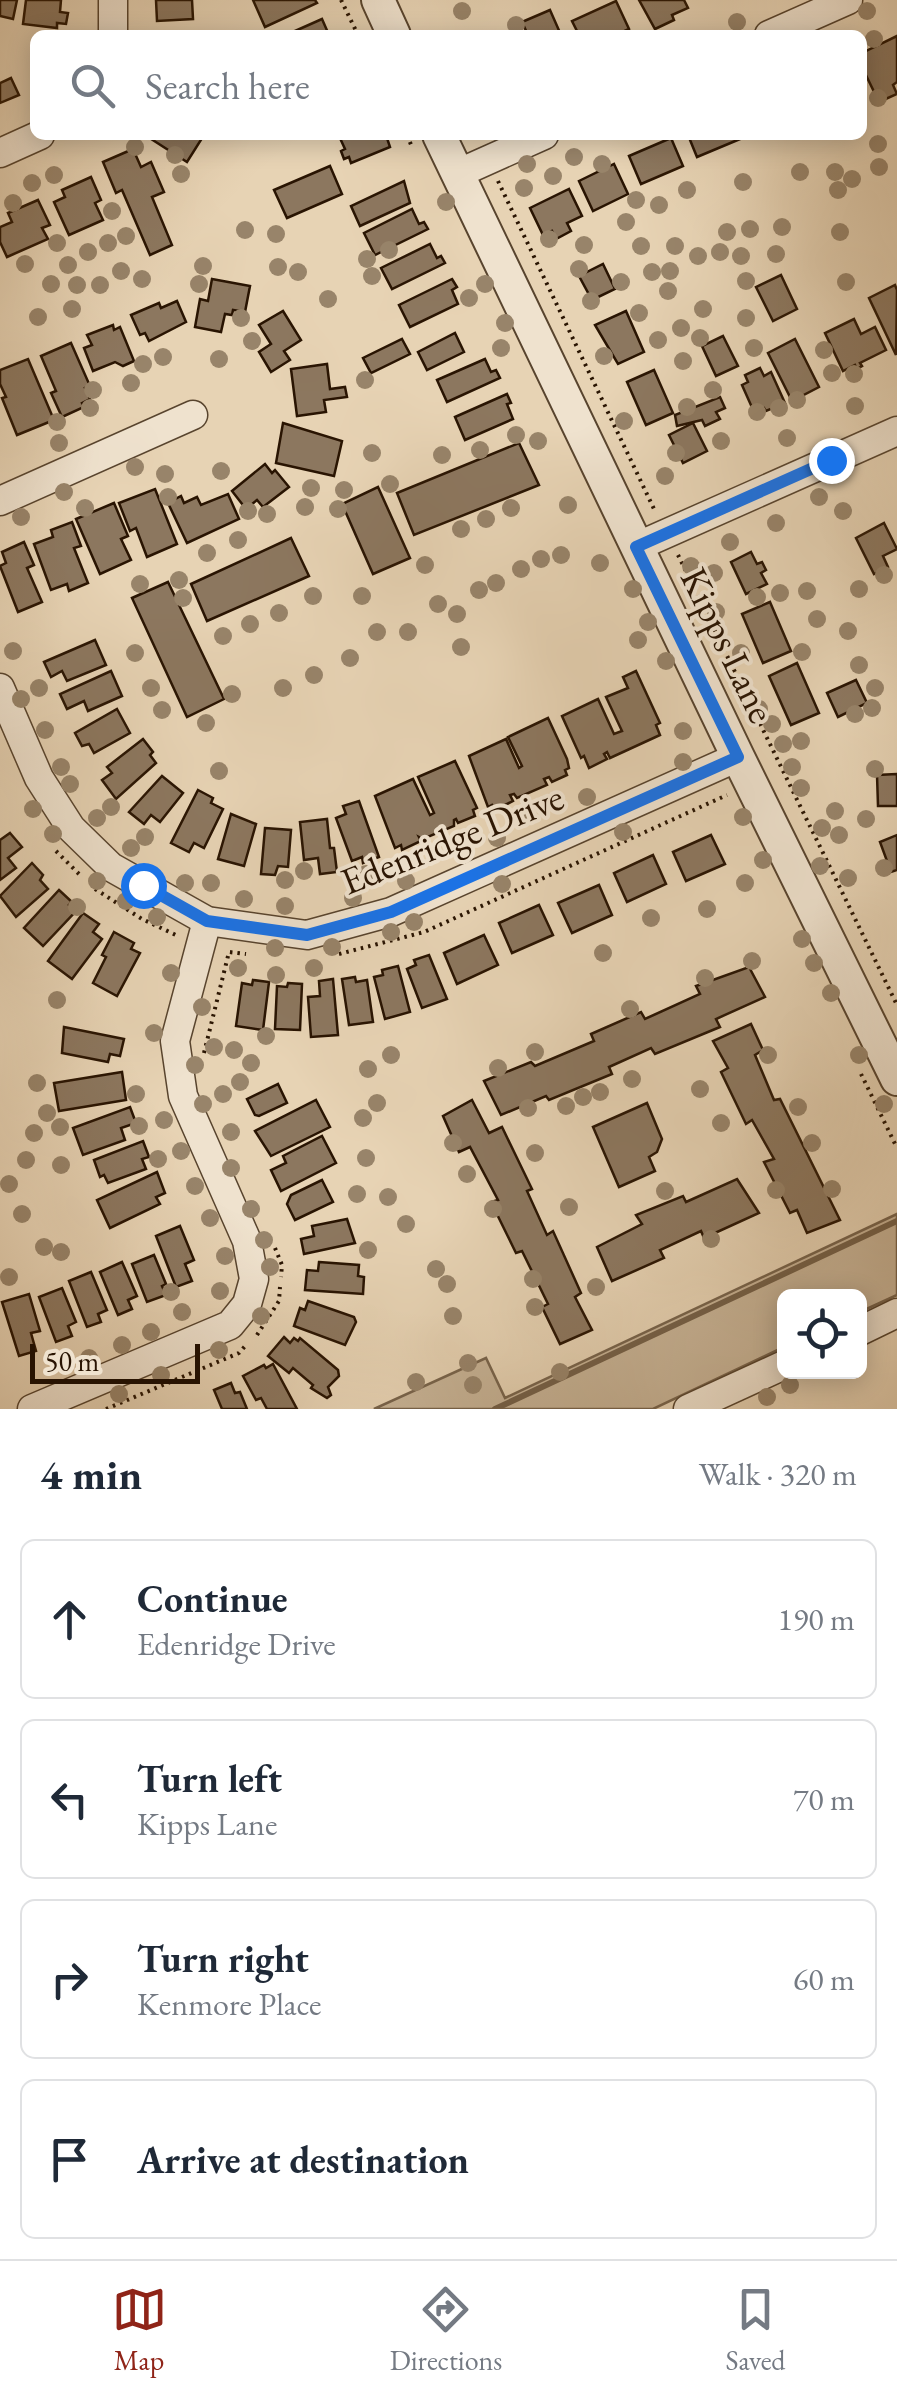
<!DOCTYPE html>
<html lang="en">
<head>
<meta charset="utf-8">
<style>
  body { margin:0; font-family:"EB Garamond",serif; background:#f2f2f3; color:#1f2937 }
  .controls { position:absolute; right:30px; bottom:30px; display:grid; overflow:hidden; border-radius:15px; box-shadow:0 5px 25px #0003 }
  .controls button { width:90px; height:90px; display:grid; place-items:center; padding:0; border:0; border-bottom:2px solid #e0e1e3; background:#fff; color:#1f2937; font:50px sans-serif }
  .scale { position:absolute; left:30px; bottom:25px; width:170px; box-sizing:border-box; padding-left:10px; border:5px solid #291402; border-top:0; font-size:28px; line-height:35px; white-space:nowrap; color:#291402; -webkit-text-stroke:8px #efe2ce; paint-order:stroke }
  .stop { position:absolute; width:30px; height:30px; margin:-22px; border:8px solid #1a73e8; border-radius:50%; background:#fff }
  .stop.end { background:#1a73e8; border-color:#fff; box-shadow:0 2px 10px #0008 }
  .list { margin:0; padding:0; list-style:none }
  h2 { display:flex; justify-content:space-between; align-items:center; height:130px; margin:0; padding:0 40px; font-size:42px }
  h2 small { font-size:32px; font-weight:400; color:#747a83 }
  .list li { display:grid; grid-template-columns:65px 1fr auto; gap:30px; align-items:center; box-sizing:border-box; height:160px; margin:0 20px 20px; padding:0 20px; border:2px solid #e0e1e3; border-radius:15px }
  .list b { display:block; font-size:38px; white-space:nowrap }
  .list p { margin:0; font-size:32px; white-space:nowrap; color:#747a83 }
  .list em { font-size:32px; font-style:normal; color:#747a83 }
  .icon { flex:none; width:55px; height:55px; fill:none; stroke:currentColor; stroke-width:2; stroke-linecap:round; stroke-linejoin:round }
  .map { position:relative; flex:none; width:897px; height:1409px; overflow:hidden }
  .search { position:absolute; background:#fff; box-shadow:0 5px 25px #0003; left:30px; right:30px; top:30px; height:110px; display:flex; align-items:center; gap:25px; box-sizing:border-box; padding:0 35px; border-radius:15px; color:#747a83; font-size:38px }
  .sheet { height:850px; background:#fff }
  nav { display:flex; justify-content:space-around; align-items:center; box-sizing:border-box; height:140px; border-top:2px solid #e0e1e3; background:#fff; font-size:28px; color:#747a83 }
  nav a { display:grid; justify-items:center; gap:5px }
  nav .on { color:#8f2418 }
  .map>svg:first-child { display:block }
  .green { fill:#c7b396; stroke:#78644c; stroke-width:2.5 }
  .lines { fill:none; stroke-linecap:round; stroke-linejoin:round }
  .stream { stroke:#746048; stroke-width:6 }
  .building { fill:#8c775f; stroke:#291402; stroke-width:2.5 }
  .minor-casing { stroke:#58442e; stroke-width:31 }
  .tertiary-casing { stroke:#58442e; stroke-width:36 }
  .path { stroke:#291402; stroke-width:4; stroke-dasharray:2.5 5; stroke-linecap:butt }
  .minor { stroke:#efe2ce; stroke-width:28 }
  .tertiary { stroke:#efe2ce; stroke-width:32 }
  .tree { fill:#98846a }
  .route { stroke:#1a73e8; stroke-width:12 }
  .labels { text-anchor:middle; stroke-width:8; stroke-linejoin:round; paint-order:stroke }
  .street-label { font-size:38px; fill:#291402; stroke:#efe2ce }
</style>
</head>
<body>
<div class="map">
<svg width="897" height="1409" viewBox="0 0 897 1409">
  <rect width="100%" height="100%" fill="#e7d3b4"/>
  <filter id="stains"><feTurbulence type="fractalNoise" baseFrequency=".002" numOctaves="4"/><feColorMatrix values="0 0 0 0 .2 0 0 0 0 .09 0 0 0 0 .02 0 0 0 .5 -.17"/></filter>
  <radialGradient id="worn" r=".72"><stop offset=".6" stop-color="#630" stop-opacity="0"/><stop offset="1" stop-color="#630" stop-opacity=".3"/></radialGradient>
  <path class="green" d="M897 1214V1295L860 1312V1296H784V1347L653 1409H374L486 1358 505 1398Z"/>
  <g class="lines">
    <path class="stream" d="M495 1409 897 1221"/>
  </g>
  <g class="building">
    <path d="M0 0H17L13 19 0 16Z"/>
    <path d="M26 0H61L60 12 68 13 66 24 57 23V28L23 24Z"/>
    <path d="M156 0H192L193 19 157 21Z"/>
    <path d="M253 0H315L317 3 265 27Z"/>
    <path d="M639 0H684L688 8 672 15 674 20 655 29Z"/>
    <path d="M616 1 629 29 616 35H579L572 21Z"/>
    <path d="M550 10 561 35H528L522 22Z"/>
    <path d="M322 19 329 35H286Z"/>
    <path d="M897 36V82L893 85 897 94 879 102 862 67V53Z"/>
    <path d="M11 78 19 95 0 103V83Z"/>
    <path d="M145 135H204L187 162Z"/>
    <path d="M386 135 390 147 351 163 349 157 344 159 341 151 345 149 339 136Z"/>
    <path d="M688 135H738L740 139 697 157Z"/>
    <path d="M671 138 683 166 641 184 629 156Z"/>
    <path d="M133 149 141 167 151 162 164 192 152 197 172 245 150 255 122 190 116 193 103 162Z"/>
    <path d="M614 164 628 194 593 211 579 181Z"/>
    <path d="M330 166 342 194 287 218 274 190Z"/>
    <path d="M91 177 101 200 95 203 103 220 69 235 54 202 65 197 62 190Z"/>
    <path d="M404 181 410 203 360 226 351 206Z"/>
    <path d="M569 189 582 216 567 223 571 231 556 239 552 231 543 235 530 208Z"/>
    <path d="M38 200 50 225 42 228 48 239 7 257 0 242V227L12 222 8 213Z"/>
    <path d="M412 209 419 224 424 222 428 229 375 255 364 233Z"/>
    <path d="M430 244 437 258 441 256 445 263 392 289 381 268Z"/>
    <path d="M603 264 615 289 592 300 579 276Z"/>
    <path d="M781 275 797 309 773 321 756 287Z"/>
    <path d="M212 279 250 286 245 312 233 310 232 315 225 314 221 332 195 327 200 299 208 301Z"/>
    <path d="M452 279 457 287 452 290 458 304 410 327 399 305Z"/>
    <path d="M895 285 897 290 896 355 869 298Z"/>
    <path d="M177 301 186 322 149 341 145 333 140 335 131 315 159 303 161 308Z"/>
    <path d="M283 311 301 340 284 351 290 360 271 372 259 352 271 344 259 325Z"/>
    <path d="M626 311 644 352 618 364 595 325Z"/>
    <path d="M854 319 861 334 875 327 886 350 860 363 862 366 857 369 855 365 843 371 825 333Z"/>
    <path d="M113 325 114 330 120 327 134 361 123 366 115 362 93 371 84 348 92 345 87 335Z"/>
    <path d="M455 333 464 352 427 370 418 352Z"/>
    <path d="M723 336 738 366 716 376 702 346Z"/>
    <path d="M402 339 410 354 371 373 363 358Z"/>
    <path d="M795 339 819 387 792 401 768 353Z"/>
    <path d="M71 343 90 386 85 388 90 399 82 403 84 407 62 417 51 393 56 391 41 356Z"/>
    <path d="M28 359 54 420 17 435 2 398 6 397 0 384V370Z"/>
    <path d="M485 359 491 372 496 370 500 378 447 402 437 380Z"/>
    <path d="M327 364 330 389 345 387 347 397 324 400 326 412 297 416 291 369Z"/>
    <path d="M760 368 764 376 771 372 785 403 766 411 764 408 754 412 742 385 748 382 745 375Z"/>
    <path d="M654 370 673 413 646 425 627 382Z"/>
    <path d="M507 394 511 403 507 404 513 419 465 440 455 417Z"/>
    <path d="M720 397 725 408 716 412 720 419 705 426 702 420 677 426 675 415Z"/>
    <path d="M283 423 342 441 334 476 276 463Z"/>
    <path d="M693 423 707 451 683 463 669 435Z"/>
    <path d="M519 443 539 485 414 535 397 493Z"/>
    <path d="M265 464 272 473 275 470 289 487 263 507 257 500 246 509 232 491Z"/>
    <path d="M378 487 410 558 373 574 342 504Z"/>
    <path d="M155 489 177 544 147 557 136 528 130 531 119 503Z"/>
    <path d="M228 494 239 519 187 543 168 503 181 496 184 503 197 497 201 505Z"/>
    <path d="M114 503 128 536 121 539 131 560 100 574 76 519Z"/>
    <path d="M72 522 81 546 74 548 88 583 69 591 67 584 51 590 34 544 53 537 51 530Z"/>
    <path d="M884 523 897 549 883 556 888 567 874 574 856 538Z"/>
    <path d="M291 538 309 576 207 621 191 584Z"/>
    <path d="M24 542 34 565 27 568 42 602 18 612 0 566 6 563 2 552Z"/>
    <path d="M751 552 757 564 762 562 766 570 761 573 767 584 746 594 731 562Z"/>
    <path d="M168 582 224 699 187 717 132 598Z"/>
    <path d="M770 602 791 651 763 663 742 614Z"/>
    <path d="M95 640 106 665 67 681 62 671 51 677 44 662Z"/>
    <path d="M797 663 819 713 791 725 769 676Z"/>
    <path d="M111 671 122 696 88 711 84 701 67 709 60 694Z"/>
    <path d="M636 671 660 723 656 725 660 735 610 758 607 752 604 754 607 759 589 768 584 756 581 758 562 716 598 699 614 734 622 731 606 697 628 688 623 677Z"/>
    <path d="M856 680 867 703 838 717 827 693Z"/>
    <path d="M117 709 130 733 94 753 89 744 82 746 75 733Z"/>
    <path d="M548 718 567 759 569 768 565 770 567 775 552 782 549 777 544 779 547 785 517 798 514 794 510 795 513 801 495 810 492 805 488 807 469 756 506 739 519 768 522 766 508 737Z"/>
    <path d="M143 739 153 752 150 755 156 763 116 799 102 780 112 773 107 767Z"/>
    <path d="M455 761 477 808 473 810 475 816 458 823 456 819 454 820V826L423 839 419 837 421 841 402 850 401 845 395 848 375 796 413 779 430 815 434 813 418 777Z"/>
    <path d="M897 774V806H878L877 775Z"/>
    <path d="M162 776 183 793 160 822 151 815 144 824 129 812Z"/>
    <path d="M198 790 213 798 211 803 223 809 204 848 194 843 189 852 171 843Z"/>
    <path d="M359 801 379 857 363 863 362 857 352 861 336 818 346 814 343 806Z"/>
    <path d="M231 814 256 824 244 866 218 859Z"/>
    <path d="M327 819 330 848H334L337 872 320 874 318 858 304 860 300 822Z"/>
    <path d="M265 828 291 830 288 867 278 866 275 875 261 874Z"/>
    <path d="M10 833 22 847 8 858 16 868 0 880V840Z"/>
    <path d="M711 835 725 864 686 881 673 852Z"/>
    <path d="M897 835V870L891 872 880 842Z"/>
    <path d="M653 855 666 884 627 902 614 873Z"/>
    <path d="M32 863 43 875 40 880 48 889 16 917 0 896Z"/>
    <path d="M599 885 612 915 572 933 558 903Z"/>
    <path d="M59 890 72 902 69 905 76 911 43 946 24 928Z"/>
    <path d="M539 905 553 935 512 953 499 923Z"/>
    <path d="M83 913 99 924 93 932 102 939 72 979 48 961Z"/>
    <path d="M114 932 134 943 131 949 140 953 117 996 93 983 106 957 102 955Z"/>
    <path d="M484 935 498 965 457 984 444 953Z"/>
    <path d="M429 955 447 999 422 1008 407 969 416 965 414 960Z"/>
    <path d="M398 966 410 1012 385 1019 374 977 383 975 382 970Z"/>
    <path d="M749 967 765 997 716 1019 720 1027 655 1054 651 1048 609 1067 612 1074 549 1100 546 1096 501 1115 484 1081 531 1062 535 1066 594 1041 591 1034 641 1012 645 1019 700 994 696 986Z"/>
    <path d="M355 977 356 982 367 980 373 1022 349 1025 342 979Z"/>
    <path d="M333 979 338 1035 311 1037 308 997 320 996 319 981Z"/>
    <path d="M253 980 269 982 263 1030 236 1026 242 983 252 985Z"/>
    <path d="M288 983 302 984 300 1030 275 1029 277 986 287 987Z"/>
    <path d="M751 1024 763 1050 755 1055 774 1100 780 1099 840 1220 807 1233 797 1210 790 1213 764 1162 774 1159 752 1120 746 1124 721 1072 728 1068 713 1041Z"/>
    <path d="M64 1027 124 1039 120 1056 110 1054 108 1062 62 1053Z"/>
    <path d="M122 1072 126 1100 59 1111 54 1083Z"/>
    <path d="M278 1084 287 1103 259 1116 255 1115 247 1099Z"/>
    <path d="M316 1100 330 1127 271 1156 255 1131Z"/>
    <path d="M472 1100 489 1133 502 1127 532 1189 527 1191 547 1235 553 1231 581 1293 575 1297 592 1330 560 1344 542 1307 548 1304 522 1251 516 1253 491 1202 498 1200 470 1147 459 1152 443 1116Z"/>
    <path d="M647 1103 662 1139 657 1152 649 1157 655 1171 619 1187 593 1127Z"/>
    <path d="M130 1107 136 1123 121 1128 125 1140 83 1155 73 1128Z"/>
    <path d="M322 1136 336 1163 281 1191 271 1170 286 1163 283 1156Z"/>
    <path d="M143 1141 149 1157 142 1159 146 1169 108 1183 104 1175 100 1177 94 1160Z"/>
    <path d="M157 1172 165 1193 156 1197 160 1204 110 1228 97 1200Z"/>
    <path d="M737 1179 759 1213 704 1238 701 1231 660 1250 664 1258 612 1281 597 1247 642 1224 636 1215 683 1196 686 1202Z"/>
    <path d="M322 1180 333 1202 295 1220 287 1204 291 1195Z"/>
    <path d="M347 1219 355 1243 304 1254 301 1239 314 1236 312 1226Z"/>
    <path d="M180 1226 194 1260 185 1264 192 1281 176 1287 156 1236Z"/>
    <path d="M154 1255 166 1284 162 1286 166 1295 147 1302 132 1264Z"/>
    <path d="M122 1262 137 1296 128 1300 132 1309 118 1315 100 1272Z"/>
    <path d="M319 1262 359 1265 358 1276 364 1277 363 1294 305 1290 307 1270 318 1271Z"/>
    <path d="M91 1272 107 1310 98 1314 101 1322 87 1327 69 1281Z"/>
    <path d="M62 1288 76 1322 68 1326 72 1336 56 1342 39 1297Z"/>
    <path d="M29 1294 40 1331 31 1333 36 1351 19 1356 2 1302Z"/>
    <path d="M308 1301 354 1317 356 1322 345 1345 294 1326 300 1308 305 1310Z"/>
    <path d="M284 1337 290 1343 294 1338 298 1341 300 1338 338 1370 339 1376 328 1387 331 1395 327 1398 311 1388 313 1385 293 1368 289 1373 268 1356Z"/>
    <path d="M273 1364 297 1409H267L261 1398 256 1400 243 1376 264 1365 266 1368Z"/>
    <path d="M231 1383 235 1393 240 1392 247 1409H222L214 1390Z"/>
  </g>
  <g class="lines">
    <defs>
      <g id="minor">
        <path d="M113 0V35"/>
        <path d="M769 35 848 0"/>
        <path d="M0 153 40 135"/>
        <path d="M457 174 544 135"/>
        <path d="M0 501 193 415"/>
        <path d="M636 547 897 431"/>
        <path d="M0 688 39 778 71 828 111 867 207 921 307 935 391 912 738 757"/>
        <path d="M860 1331 897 1313"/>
        <path d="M32 1409 230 1325 247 1304 254 1279 247 1241 183 1096 175 1041 207 921"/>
        <path d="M688 1409 784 1365"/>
      </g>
      <g id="tertiary">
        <path d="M378 0 394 35"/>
        <path d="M439 135 738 757 897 1079"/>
      </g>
    </defs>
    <use href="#minor" class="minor-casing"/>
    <use href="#tertiary" class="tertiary-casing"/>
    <g class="path">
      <path d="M341 0 358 35"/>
      <path d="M407 135 412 147"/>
      <path d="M498 181 655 511"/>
      <path d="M678 555 897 1005"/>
      <path d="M56 851 81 876"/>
      <path d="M95 889 142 919 178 936"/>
      <path d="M339 954 424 932 727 795"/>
      <path d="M204 1053 229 952 246 954"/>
      <path d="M861 1074 897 1148"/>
      <path d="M275 1248 282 1265 281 1277"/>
      <path d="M257 1335 279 1301 280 1287"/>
      <path d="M106 1409 239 1353 246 1345"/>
    </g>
    <use href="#minor" class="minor"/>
    <use href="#tertiary" class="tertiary"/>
  </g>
  <g class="tree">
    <circle cx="462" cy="11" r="9"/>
    <circle cx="867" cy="11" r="9"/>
    <circle cx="737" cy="22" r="9"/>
    <circle cx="516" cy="25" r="9"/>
    <circle cx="874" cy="39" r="9"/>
    <circle cx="878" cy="98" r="9"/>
    <circle cx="878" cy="144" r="9"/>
    <circle cx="135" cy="147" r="9"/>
    <circle cx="175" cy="155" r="9"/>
    <circle cx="574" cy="157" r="9"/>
    <circle cx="527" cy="164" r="9"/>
    <circle cx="602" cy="164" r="9"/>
    <circle cx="879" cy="167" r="9"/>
    <circle cx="800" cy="172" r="9"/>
    <circle cx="835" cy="172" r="9"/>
    <circle cx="181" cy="174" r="9"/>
    <circle cx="54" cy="175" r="9"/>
    <circle cx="553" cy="176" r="9"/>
    <circle cx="852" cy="179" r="9"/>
    <circle cx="743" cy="182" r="9"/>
    <circle cx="32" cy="183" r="9"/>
    <circle cx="524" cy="188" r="9"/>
    <circle cx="687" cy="190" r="9"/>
    <circle cx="838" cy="190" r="9"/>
    <circle cx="636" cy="200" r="9"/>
    <circle cx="446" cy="202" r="9"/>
    <circle cx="13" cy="203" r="9"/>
    <circle cx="659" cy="205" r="9"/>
    <circle cx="112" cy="211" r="9"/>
    <circle cx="626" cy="222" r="9"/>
    <circle cx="782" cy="227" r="9"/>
    <circle cx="750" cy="229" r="9"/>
    <circle cx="245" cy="230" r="9"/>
    <circle cx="727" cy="232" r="9"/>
    <circle cx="840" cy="232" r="9"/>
    <circle cx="276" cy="234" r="9"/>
    <circle cx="126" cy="236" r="9"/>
    <circle cx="549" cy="239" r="9"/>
    <circle cx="57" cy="243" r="9"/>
    <circle cx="108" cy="243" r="9"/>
    <circle cx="584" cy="245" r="9"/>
    <circle cx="641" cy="246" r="9"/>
    <circle cx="675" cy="246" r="9"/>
    <circle cx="389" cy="250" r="9"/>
    <circle cx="88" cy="252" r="9"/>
    <circle cx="720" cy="252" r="9"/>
    <circle cx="776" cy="254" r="9"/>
    <circle cx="698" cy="256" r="9"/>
    <circle cx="741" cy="256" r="9"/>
    <circle cx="367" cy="259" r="9"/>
    <circle cx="25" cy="264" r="9"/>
    <circle cx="68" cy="265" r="9"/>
    <circle cx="203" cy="266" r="9"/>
    <circle cx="278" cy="267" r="9"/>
    <circle cx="579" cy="269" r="9"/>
    <circle cx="121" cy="271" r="9"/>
    <circle cx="670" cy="271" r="9"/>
    <circle cx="298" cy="272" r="9"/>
    <circle cx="652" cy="272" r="9"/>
    <circle cx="372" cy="276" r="9"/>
    <circle cx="142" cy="279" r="9"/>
    <circle cx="746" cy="281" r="9"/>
    <circle cx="621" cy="282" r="9"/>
    <circle cx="846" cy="282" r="9"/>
    <circle cx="51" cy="284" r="9"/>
    <circle cx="199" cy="284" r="9"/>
    <circle cx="485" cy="284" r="9"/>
    <circle cx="77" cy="285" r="9"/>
    <circle cx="100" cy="285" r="9"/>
    <circle cx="668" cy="291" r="9"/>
    <circle cx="469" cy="298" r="9"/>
    <circle cx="328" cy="299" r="9"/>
    <circle cx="591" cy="301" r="9"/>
    <circle cx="72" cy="309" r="9"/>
    <circle cx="703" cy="309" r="9"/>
    <circle cx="639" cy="313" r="9"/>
    <circle cx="38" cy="317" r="9"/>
    <circle cx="241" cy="318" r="9"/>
    <circle cx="746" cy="318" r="9"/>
    <circle cx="505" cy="323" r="9"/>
    <circle cx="681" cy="328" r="9"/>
    <circle cx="700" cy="338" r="9"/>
    <circle cx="658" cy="340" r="9"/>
    <circle cx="252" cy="341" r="9"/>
    <circle cx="501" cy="348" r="9"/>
    <circle cx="754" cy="348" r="9"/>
    <circle cx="824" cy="350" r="9"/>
    <circle cx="604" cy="356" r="9"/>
    <circle cx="163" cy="357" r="9"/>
    <circle cx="219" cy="359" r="9"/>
    <circle cx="683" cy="361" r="9"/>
    <circle cx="143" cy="364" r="9"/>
    <circle cx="832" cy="373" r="9"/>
    <circle cx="854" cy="374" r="9"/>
    <circle cx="365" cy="380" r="9"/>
    <circle cx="131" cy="383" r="9"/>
    <circle cx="93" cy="390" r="9"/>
    <circle cx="713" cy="390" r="9"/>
    <circle cx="797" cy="400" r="9"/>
    <circle cx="855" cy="406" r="9"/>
    <circle cx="687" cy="407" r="9"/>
    <circle cx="90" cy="408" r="9"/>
    <circle cx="779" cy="408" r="9"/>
    <circle cx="757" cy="412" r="9"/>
    <circle cx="624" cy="421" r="9"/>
    <circle cx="57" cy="422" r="9"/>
    <circle cx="516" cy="435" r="9"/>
    <circle cx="787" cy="438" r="9"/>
    <circle cx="538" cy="441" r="9"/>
    <circle cx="721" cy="441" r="9"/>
    <circle cx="59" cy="443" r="9"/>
    <circle cx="480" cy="450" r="9"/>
    <circle cx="372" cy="453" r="9"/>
    <circle cx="676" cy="453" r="9"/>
    <circle cx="442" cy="455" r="9"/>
    <circle cx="135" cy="467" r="9"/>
    <circle cx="221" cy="471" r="9"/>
    <circle cx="165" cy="474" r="9"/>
    <circle cx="665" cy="476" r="9"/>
    <circle cx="390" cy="484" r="9"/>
    <circle cx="311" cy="488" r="9"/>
    <circle cx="344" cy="490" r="9"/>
    <circle cx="64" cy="492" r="9"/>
    <circle cx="168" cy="497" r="9"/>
    <circle cx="819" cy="497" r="9"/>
    <circle cx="568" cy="505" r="9"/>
    <circle cx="305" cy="507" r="9"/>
    <circle cx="85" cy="508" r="9"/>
    <circle cx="511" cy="508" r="9"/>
    <circle cx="338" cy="509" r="9"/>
    <circle cx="248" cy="511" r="9"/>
    <circle cx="843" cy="511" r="9"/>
    <circle cx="267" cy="514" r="9"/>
    <circle cx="21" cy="517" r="9"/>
    <circle cx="486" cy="519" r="9"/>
    <circle cx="776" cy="523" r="9"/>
    <circle cx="461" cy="529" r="9"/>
    <circle cx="238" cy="540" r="9"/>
    <circle cx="730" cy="542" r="9"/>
    <circle cx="207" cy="553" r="9"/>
    <circle cx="561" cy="555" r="9"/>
    <circle cx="541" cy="559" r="9"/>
    <circle cx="600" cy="563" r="9"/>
    <circle cx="425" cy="565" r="9"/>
    <circle cx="691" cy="566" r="9"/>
    <circle cx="521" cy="569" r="9"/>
    <circle cx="714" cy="573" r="9"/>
    <circle cx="884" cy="575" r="9"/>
    <circle cx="179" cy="580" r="9"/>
    <circle cx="496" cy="583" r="9"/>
    <circle cx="140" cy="584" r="9"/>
    <circle cx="633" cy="589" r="9"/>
    <circle cx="859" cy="589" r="9"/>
    <circle cx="479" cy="590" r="9"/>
    <circle cx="807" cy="591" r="9"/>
    <circle cx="780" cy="593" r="9"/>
    <circle cx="313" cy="596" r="9"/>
    <circle cx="362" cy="596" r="9"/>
    <circle cx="757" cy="597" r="9"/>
    <circle cx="183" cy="598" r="9"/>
    <circle cx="438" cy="604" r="9"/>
    <circle cx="716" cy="612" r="9"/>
    <circle cx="279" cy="613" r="9"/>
    <circle cx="457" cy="614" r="9"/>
    <circle cx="817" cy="619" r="9"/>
    <circle cx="648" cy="622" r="9"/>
    <circle cx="250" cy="624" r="9"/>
    <circle cx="848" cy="631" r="9"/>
    <circle cx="377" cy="632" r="9"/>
    <circle cx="408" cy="632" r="9"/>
    <circle cx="223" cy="636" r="9"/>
    <circle cx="638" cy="640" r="9"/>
    <circle cx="461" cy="647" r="9"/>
    <circle cx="13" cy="651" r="9"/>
    <circle cx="802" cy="652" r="9"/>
    <circle cx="135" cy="653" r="9"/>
    <circle cx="741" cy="653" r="9"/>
    <circle cx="350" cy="658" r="9"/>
    <circle cx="666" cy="661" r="9"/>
    <circle cx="859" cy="665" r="9"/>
    <circle cx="314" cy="675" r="9"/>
    <circle cx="39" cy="688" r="9"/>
    <circle cx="151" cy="688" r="9"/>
    <circle cx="283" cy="688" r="9"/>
    <circle cx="875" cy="688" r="9"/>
    <circle cx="232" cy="694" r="9"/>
    <circle cx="21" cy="699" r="9"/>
    <circle cx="872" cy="708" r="9"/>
    <circle cx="759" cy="709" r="9"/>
    <circle cx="162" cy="710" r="9"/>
    <circle cx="855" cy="714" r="9"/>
    <circle cx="206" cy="723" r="9"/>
    <circle cx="772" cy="724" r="9"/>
    <circle cx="45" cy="730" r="9"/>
    <circle cx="683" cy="731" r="9"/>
    <circle cx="801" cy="741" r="9"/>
    <circle cx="783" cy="744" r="9"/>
    <circle cx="683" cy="762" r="9"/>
    <circle cx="61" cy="767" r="9"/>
    <circle cx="792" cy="767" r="9"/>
    <circle cx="875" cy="769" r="9"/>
    <circle cx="219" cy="771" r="9"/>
    <circle cx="70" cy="784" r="9"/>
    <circle cx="801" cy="788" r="9"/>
    <circle cx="587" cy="797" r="9"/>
    <circle cx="556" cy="800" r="9"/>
    <circle cx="111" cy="807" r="9"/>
    <circle cx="33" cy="809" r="9"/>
    <circle cx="835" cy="811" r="9"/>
    <circle cx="520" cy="816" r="9"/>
    <circle cx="743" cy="817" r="9"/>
    <circle cx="97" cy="818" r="9"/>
    <circle cx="866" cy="819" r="9"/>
    <circle cx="822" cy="828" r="9"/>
    <circle cx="623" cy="832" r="9"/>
    <circle cx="53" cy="834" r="9"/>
    <circle cx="839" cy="835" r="9"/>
    <circle cx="145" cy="837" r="9"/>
    <circle cx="497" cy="838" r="9"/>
    <circle cx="131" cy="848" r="9"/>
    <circle cx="763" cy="860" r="9"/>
    <circle cx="820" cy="866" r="9"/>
    <circle cx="884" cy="868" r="9"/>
    <circle cx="304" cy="871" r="9"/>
    <circle cx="366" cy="874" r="9"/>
    <circle cx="848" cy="878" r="9"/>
    <circle cx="285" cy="880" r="9"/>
    <circle cx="97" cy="881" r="9"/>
    <circle cx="406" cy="881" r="9"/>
    <circle cx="185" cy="883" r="9"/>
    <circle cx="211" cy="883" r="9"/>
    <circle cx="745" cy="883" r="9"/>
    <circle cx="502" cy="884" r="9"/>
    <circle cx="353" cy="898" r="9"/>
    <circle cx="244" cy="899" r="9"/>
    <circle cx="126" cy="901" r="9"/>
    <circle cx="285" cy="906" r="9"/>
    <circle cx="77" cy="907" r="9"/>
    <circle cx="707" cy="909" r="9"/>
    <circle cx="157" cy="917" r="9"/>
    <circle cx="651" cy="918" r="9"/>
    <circle cx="414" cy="922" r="9"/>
    <circle cx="391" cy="932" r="9"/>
    <circle cx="802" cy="939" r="9"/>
    <circle cx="332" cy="947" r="9"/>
    <circle cx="275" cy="948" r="9"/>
    <circle cx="603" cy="953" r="9"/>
    <circle cx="752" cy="961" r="9"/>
    <circle cx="814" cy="963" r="9"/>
    <circle cx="238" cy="968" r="9"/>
    <circle cx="314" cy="968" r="9"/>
    <circle cx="171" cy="973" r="9"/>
    <circle cx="276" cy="975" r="9"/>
    <circle cx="705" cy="978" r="9"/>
    <circle cx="831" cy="993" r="9"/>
    <circle cx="57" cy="1000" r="9"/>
    <circle cx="202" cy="1007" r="9"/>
    <circle cx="630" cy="1009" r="9"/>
    <circle cx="154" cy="1033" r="9"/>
    <circle cx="266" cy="1036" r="9"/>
    <circle cx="214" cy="1047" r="9"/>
    <circle cx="234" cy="1050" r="9"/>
    <circle cx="535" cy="1052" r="9"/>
    <circle cx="391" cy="1055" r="9"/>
    <circle cx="768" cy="1055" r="9"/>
    <circle cx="859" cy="1055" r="9"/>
    <circle cx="251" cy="1063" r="9"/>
    <circle cx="195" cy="1065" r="9"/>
    <circle cx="498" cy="1068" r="9"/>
    <circle cx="368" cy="1069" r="9"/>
    <circle cx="632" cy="1079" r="9"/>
    <circle cx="240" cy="1082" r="9"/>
    <circle cx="37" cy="1083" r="9"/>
    <circle cx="700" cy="1089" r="9"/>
    <circle cx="600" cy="1092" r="9"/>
    <circle cx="136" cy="1094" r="9"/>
    <circle cx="223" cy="1094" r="9"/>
    <circle cx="583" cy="1097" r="9"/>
    <circle cx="377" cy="1103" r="9"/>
    <circle cx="203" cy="1104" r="9"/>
    <circle cx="884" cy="1104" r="9"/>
    <circle cx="566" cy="1106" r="9"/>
    <circle cx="798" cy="1107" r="9"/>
    <circle cx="528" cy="1108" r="9"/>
    <circle cx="47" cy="1113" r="9"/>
    <circle cx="363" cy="1118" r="9"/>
    <circle cx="164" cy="1120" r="9"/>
    <circle cx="721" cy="1123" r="9"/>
    <circle cx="139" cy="1126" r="9"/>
    <circle cx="60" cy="1127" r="9"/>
    <circle cx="231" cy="1132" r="9"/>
    <circle cx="34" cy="1133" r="9"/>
    <circle cx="453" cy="1143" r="9"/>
    <circle cx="812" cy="1143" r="9"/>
    <circle cx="181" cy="1151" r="9"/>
    <circle cx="535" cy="1153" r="9"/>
    <circle cx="366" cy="1158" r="9"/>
    <circle cx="158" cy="1159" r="9"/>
    <circle cx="26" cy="1160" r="9"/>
    <circle cx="61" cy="1165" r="9"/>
    <circle cx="231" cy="1168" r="9"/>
    <circle cx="467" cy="1174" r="9"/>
    <circle cx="9" cy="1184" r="9"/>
    <circle cx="195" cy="1186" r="9"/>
    <circle cx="832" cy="1189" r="9"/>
    <circle cx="776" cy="1190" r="9"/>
    <circle cx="665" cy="1191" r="9"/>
    <circle cx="357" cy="1194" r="9"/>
    <circle cx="388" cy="1197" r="9"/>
    <circle cx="569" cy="1207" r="9"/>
    <circle cx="251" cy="1209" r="9"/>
    <circle cx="493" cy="1209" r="9"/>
    <circle cx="22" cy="1214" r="9"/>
    <circle cx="210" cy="1218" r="9"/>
    <circle cx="406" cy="1224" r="9"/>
    <circle cx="711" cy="1239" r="9"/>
    <circle cx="264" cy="1240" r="9"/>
    <circle cx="44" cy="1247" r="9"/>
    <circle cx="368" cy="1250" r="9"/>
    <circle cx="61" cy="1252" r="9"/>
    <circle cx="225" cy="1256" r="9"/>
    <circle cx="270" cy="1267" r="9"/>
    <circle cx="436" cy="1269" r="9"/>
    <circle cx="9" cy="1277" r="9"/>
    <circle cx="533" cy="1279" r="9"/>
    <circle cx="447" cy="1284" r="9"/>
    <circle cx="596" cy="1287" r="9"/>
    <circle cx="220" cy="1291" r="9"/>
    <circle cx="171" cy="1292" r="9"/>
    <circle cx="535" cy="1307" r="9"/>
    <circle cx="182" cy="1312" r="9"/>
    <circle cx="261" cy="1316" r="9"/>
    <circle cx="453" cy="1316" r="9"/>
    <circle cx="151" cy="1332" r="9"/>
    <circle cx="122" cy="1345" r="9"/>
    <circle cx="219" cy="1350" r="9"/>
    <circle cx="89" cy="1358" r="9"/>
    <circle cx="468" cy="1363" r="9"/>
    <circle cx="560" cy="1372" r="9"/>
    <circle cx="161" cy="1375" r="9"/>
    <circle cx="416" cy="1382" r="9"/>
    <circle cx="473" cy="1385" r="9"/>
    <circle cx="790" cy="1385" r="9"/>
    <circle cx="119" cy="1394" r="9"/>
    <circle cx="767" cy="1397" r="9"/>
  </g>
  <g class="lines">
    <path class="route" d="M143 885 207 921 307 935 391 912 738 757 636 547 831 460"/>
  </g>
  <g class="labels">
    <g class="street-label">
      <text transform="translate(728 645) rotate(64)" y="13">Kipps Lane</text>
      <text transform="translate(452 839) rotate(-22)" y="13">Edenridge Drive</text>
    </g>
  </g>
  <rect width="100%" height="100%" filter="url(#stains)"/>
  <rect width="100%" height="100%" fill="url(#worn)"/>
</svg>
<div class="controls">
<button><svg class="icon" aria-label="locate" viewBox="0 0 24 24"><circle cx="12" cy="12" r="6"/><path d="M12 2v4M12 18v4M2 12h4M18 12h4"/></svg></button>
</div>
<div class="scale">50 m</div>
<div class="stop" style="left:143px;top:885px"></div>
<div class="stop end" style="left:831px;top:460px"></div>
<div class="search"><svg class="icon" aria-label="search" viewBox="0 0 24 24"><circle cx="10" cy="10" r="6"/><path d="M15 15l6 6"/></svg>Search here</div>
</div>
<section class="sheet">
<h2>4 min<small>Walk · 320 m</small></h2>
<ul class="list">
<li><svg class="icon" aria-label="ahead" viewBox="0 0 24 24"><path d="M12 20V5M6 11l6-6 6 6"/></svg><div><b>Continue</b><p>Edenridge Drive</p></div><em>190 m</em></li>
<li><svg class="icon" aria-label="left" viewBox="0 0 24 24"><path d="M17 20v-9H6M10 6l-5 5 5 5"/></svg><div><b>Turn left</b><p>Kipps Lane</p></div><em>70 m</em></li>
<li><svg class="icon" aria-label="right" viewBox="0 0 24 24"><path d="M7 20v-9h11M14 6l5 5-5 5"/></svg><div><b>Turn right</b><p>Kenmore Place</p></div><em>60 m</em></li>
<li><svg class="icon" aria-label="arrive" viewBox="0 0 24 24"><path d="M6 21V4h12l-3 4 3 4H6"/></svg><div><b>Arrive at destination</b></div></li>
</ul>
</section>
<nav>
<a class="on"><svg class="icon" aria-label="map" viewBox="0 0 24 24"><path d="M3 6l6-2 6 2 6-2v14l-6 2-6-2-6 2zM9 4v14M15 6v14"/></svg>Map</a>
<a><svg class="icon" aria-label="directions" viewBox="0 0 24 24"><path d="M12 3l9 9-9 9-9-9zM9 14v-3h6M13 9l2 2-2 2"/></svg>Directions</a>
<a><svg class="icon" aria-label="saved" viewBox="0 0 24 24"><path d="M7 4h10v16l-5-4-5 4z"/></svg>Saved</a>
</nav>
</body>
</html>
